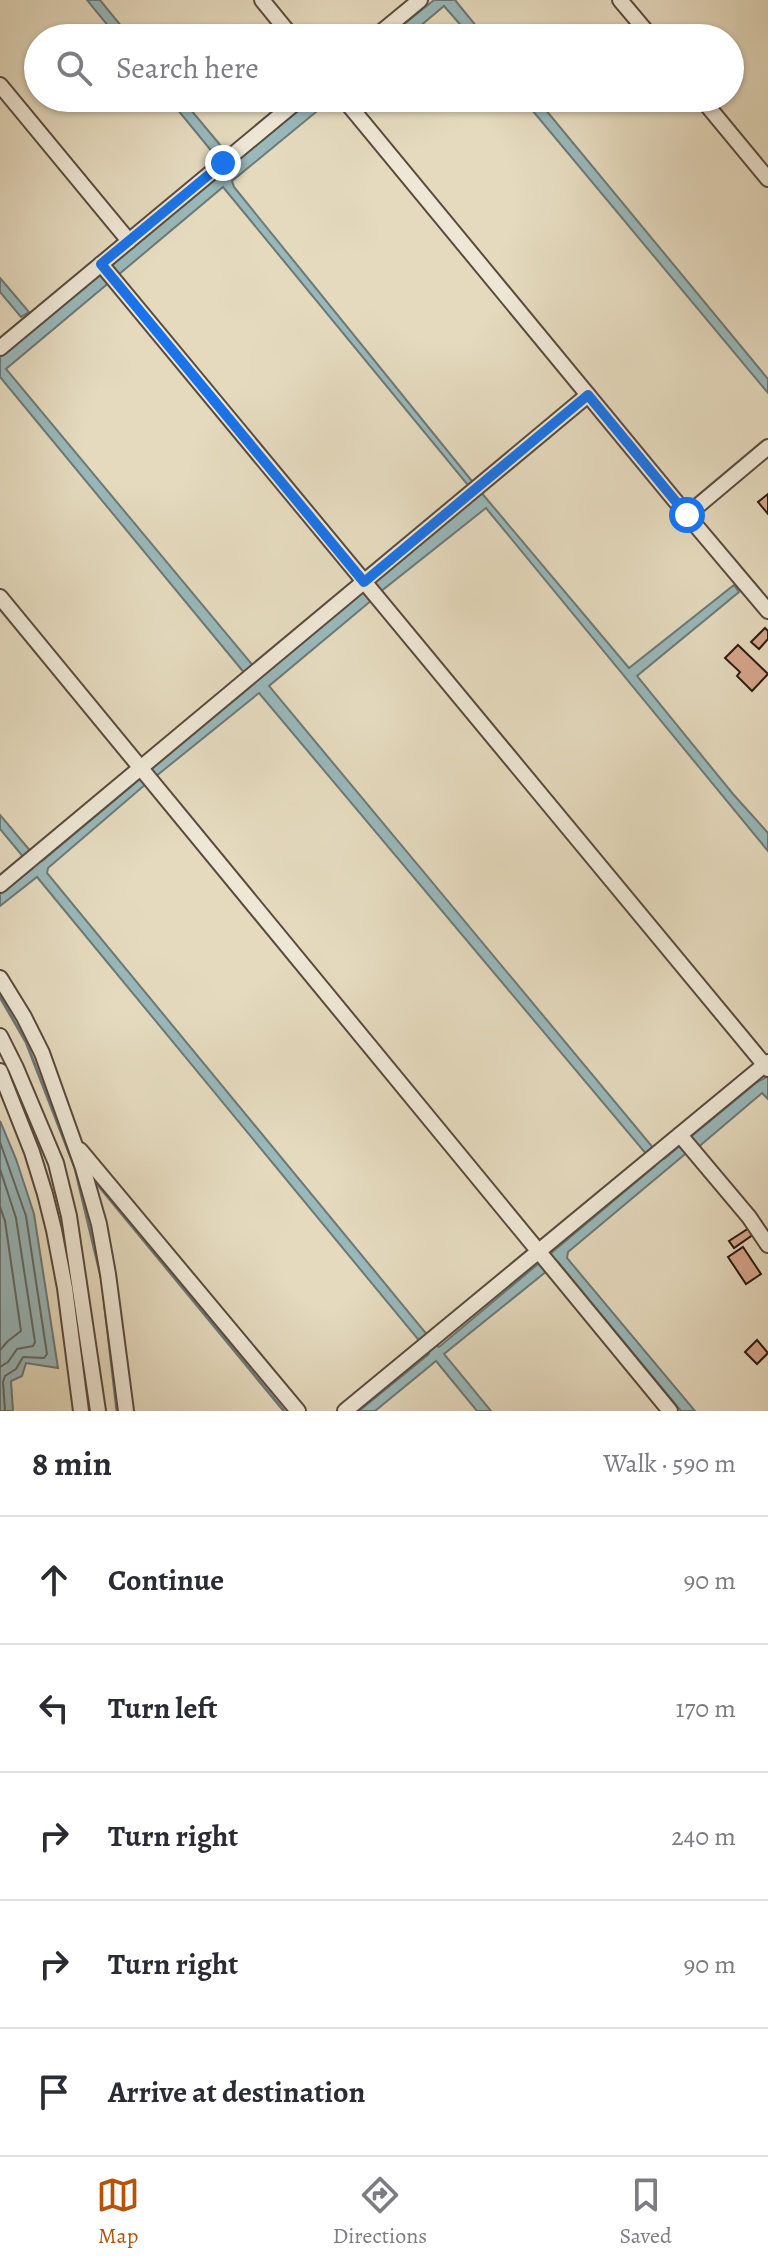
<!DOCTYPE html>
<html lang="en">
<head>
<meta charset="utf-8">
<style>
  body { margin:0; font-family:Alegreya,serif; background:#f2f2f3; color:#2b2b33 }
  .stop { position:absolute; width:24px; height:24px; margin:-18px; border:6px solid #1a73e8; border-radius:50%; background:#fff }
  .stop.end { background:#1a73e8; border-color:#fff; box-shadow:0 2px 8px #0008 }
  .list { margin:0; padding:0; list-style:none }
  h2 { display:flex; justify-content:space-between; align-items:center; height:104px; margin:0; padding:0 32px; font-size:34px }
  h2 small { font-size:26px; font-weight:400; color:#7c7c81 }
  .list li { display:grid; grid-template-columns:52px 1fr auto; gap:24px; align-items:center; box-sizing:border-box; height:128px; padding:0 32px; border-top:2px solid #e1e1e2 }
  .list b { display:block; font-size:30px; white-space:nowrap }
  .list em { font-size:26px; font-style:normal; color:#7c7c81 }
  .icon { flex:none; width:44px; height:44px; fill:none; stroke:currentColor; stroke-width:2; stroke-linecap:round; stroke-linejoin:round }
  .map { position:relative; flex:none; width:768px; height:1411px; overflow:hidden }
  .search { position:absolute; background:#fff; box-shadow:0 2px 6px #0004; left:24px; right:24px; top:24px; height:88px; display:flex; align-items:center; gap:20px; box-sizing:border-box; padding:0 28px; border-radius:44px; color:#7c7c81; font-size:30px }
  .sheet { height:744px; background:#fff }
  nav { display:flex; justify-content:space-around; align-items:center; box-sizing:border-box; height:112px; border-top:2px solid #e1e1e2; background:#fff; font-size:22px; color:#7c7c81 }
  nav a { display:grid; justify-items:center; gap:4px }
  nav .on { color:#b45309 }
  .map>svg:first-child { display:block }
  .water { fill:#99b8ba; stroke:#6d7977; stroke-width:2 }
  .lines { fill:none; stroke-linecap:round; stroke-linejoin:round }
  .shore { stroke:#626a66; stroke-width:2 }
  .stream { stroke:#6d7977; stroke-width:3 }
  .building { fill:#d7a68c; stroke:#2c1b13; stroke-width:2 }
  .minor-casing { stroke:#5a4b3e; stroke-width:18 }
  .minor { stroke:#eee7d5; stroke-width:14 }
  .route { stroke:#1a73e8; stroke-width:10 }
</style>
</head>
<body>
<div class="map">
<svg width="768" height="1411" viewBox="0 0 768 1411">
  <rect width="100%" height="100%" fill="#e5dabe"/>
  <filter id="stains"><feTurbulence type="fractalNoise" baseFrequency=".0025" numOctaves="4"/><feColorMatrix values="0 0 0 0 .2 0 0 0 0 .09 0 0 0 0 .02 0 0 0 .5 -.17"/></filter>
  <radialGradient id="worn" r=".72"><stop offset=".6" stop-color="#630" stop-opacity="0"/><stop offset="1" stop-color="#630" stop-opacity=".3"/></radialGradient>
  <g class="water">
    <path d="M87 0H100L131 38H118Z"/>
    <path d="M434 0H455L486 38H472L444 6 406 38H387Z"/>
    <path d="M168 98H181L226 152 218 159Z"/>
    <path d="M314 98H333L232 181 234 187 480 491 629 668 734 585 739 592 637 676 733 794 768 833V851L486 508 380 592 373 584 475 498 472 490 223 187 6 369 255 668 246 675 0 377V357L30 333 33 326 39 325 224 172 234 160 239 159Z"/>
    <path d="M522 98H536L768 379V393Z"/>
    <path d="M0 278 29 312 21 317 0 292Z"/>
    <path d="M364 591 372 600 269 686 655 1150 647 1155 259 693 155 777 149 771 252 683Z"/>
    <path d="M141 778 146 784 48 868 47 873 429 1337 421 1343 37 877 0 906V894L32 869 30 864 37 859 42 861Z"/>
    <path d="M0 815 32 853 25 859 0 829Z"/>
    <path d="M768 1076V1099L762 1093 696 1149 690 1150 568 1252 567 1258 695 1411H681L558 1262 444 1354 491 1411H477L436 1361 375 1411H359L429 1354 427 1349 434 1343 439 1347 655 1166 653 1163 661 1157 664 1159 756 1083Z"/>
    <path d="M0 1121 16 1159 34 1214 58 1368 26 1363 22 1376 11 1381 13 1411H0Z"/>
  </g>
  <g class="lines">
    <g class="shore">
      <path d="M0 1142 26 1216 47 1354 44 1358 23 1357 16 1369 5 1376 3 1382 5 1411"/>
      <path d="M0 1169 16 1218 35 1342 33 1346 17 1349 8 1362 0 1367"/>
      <path d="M0 1207 5 1221 21 1331 8 1341 0 1350"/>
    </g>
    <g class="stream">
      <path d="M0 997 26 1042 75 1168 102 1281 117 1411"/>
      <path d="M94 1180 284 1411"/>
    </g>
  </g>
  <g class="building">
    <path d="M768 494V514L758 502Z"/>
    <path d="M765 628 768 631V639L759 649 751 642Z"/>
    <path d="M738 645 768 674 752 691 737 676 740 672 725 658Z"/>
    <path d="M749 1228 754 1234 734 1248 729 1241Z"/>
    <path d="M743 1247 761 1274 746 1284 728 1257Z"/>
    <path d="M757 1340 768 1353 757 1364 745 1352Z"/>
  </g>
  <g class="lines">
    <defs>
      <g id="minor">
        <path d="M262 0 293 38"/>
        <path d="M620 0 652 38"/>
        <path d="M374 38 420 0"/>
        <path d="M0 85 129 241"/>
        <path d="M343 98 687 515"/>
        <path d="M701 98 768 179"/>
        <path d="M101 264 768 1069"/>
        <path d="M0 348 301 98"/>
        <path d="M768 447 687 515 768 611"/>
        <path d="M0 597 670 1411"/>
        <path d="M0 885 588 395"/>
        <path d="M0 978 24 1017 42 1053 83 1168 99 1224 108 1274 126 1411"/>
        <path d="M0 1036 16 1068 56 1163 69 1216 98 1411"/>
        <path d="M0 1071 32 1152 45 1194 54 1230 65 1288 81 1411"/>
        <path d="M680 1135 749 1217 768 1245"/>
        <path d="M80 1150 298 1411"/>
        <path d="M345 1411 768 1062"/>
      </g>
    </defs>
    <use href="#minor" class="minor-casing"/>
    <use href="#minor" class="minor"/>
  </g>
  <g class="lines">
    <path class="route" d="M223 163 101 264 364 582 588 395 687 515"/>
  </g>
  <rect width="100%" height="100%" filter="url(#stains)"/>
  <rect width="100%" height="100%" fill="url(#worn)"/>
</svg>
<div class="stop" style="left:687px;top:515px"></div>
<div class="stop end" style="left:223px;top:163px"></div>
<div class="search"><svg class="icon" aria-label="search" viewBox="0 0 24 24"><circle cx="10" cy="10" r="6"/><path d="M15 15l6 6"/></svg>Search here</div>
</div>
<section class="sheet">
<h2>8 min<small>Walk · 590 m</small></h2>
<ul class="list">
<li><svg class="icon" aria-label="ahead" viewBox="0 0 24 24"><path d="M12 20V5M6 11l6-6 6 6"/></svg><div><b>Continue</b></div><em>90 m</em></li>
<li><svg class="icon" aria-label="left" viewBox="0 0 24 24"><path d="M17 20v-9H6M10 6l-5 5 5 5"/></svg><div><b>Turn left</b></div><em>170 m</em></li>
<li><svg class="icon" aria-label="right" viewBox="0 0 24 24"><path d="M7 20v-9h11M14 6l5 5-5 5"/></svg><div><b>Turn right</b></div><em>240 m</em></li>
<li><svg class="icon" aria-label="right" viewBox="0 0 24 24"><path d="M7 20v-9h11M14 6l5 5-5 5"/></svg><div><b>Turn right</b></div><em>90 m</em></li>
<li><svg class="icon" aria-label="arrive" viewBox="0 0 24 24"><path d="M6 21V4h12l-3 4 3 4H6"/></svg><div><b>Arrive at destination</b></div></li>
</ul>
</section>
<nav>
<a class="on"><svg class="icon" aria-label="map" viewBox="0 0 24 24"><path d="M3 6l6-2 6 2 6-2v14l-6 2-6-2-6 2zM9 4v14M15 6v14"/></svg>Map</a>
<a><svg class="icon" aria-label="directions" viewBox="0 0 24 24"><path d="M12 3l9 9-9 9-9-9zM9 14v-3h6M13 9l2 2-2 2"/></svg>Directions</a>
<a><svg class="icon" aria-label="saved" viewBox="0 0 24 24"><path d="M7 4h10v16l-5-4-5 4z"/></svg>Saved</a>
</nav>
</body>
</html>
